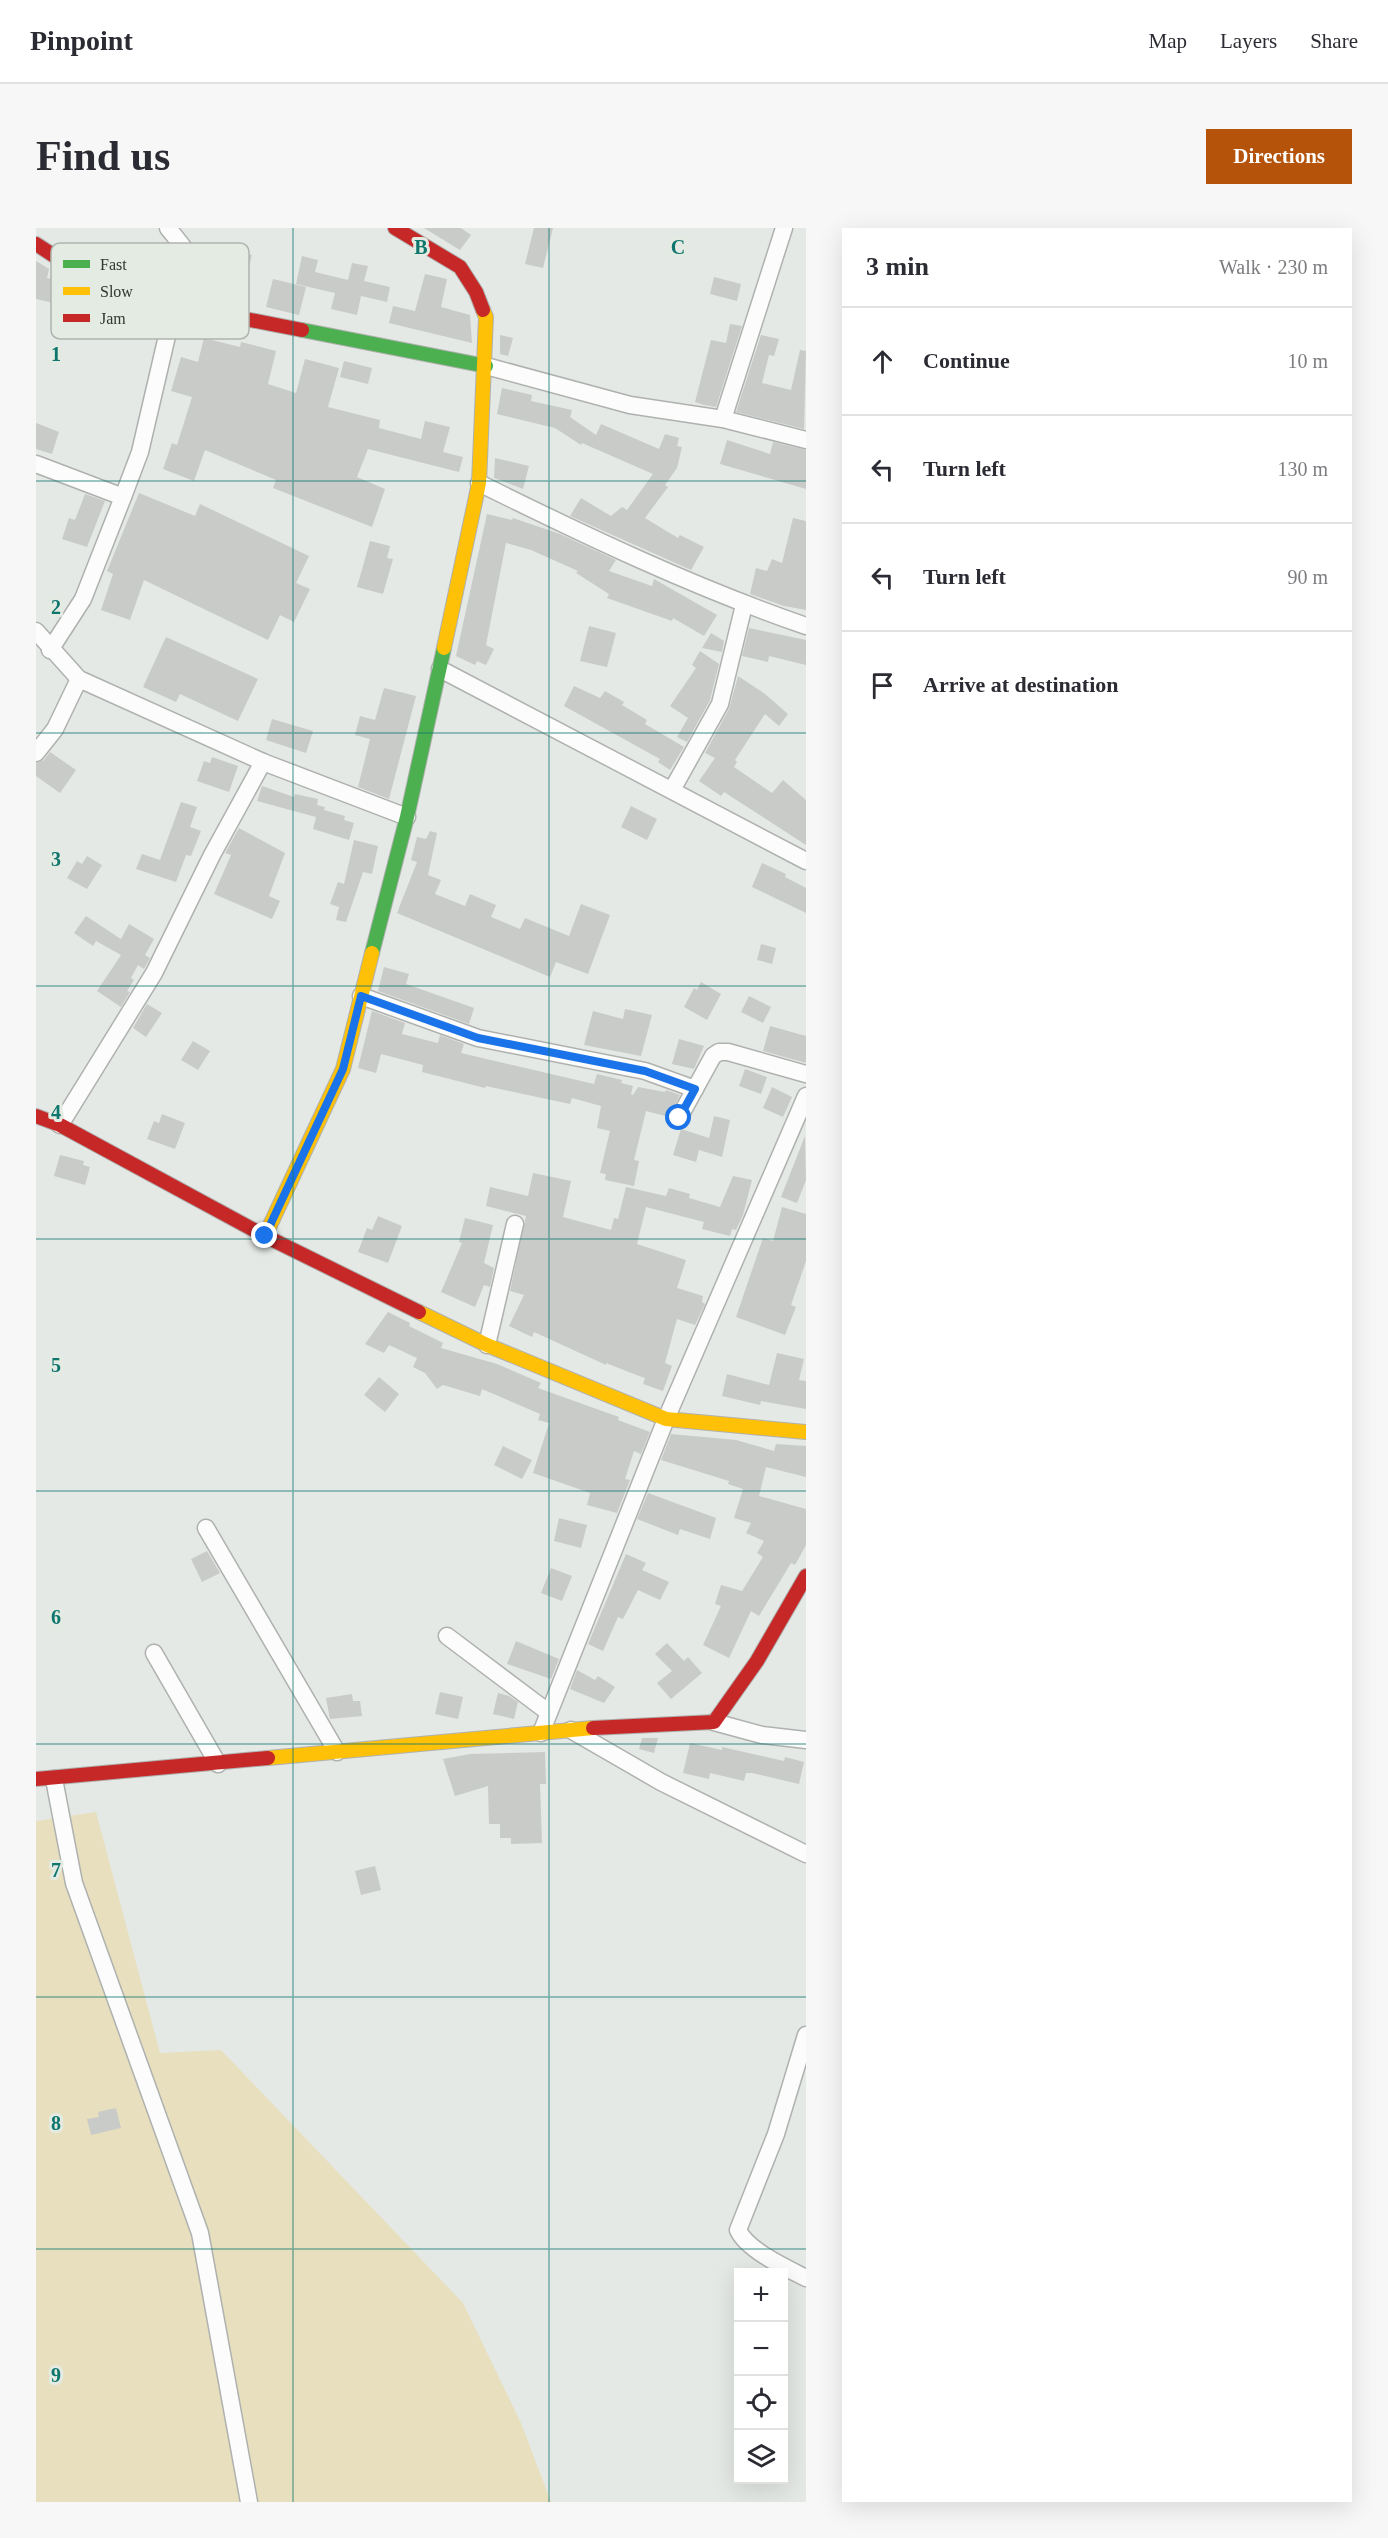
<!DOCTYPE html>
<html lang="en">
<head>
<meta charset="utf-8">
<style>
  body { margin:0; font-family:"Times New Roman",serif; background:#f7f7f7; color:#2b2b33 }
  .controls { position:absolute; right:18px; bottom:18px; display:grid; overflow:hidden; border-radius:0px; box-shadow:0 6px 24px #0002 }
  .controls button { width:54px; height:54px; display:grid; place-items:center; padding:0; border:0; border-bottom:2px solid #e1e1e2; background:#fff; color:#2b2b33; font:30px sans-serif }
  .stop { position:absolute; width:18px; height:18px; margin:-14px; border:4px solid #1a73e8; border-radius:50%; background:#fff }
  .stop.end { background:#1a73e8; border-color:#fff; box-shadow:0 2px 6px #0008 }
  .list { margin:0; padding:0; list-style:none }
  h2 { display:flex; justify-content:space-between; align-items:center; height:78px; margin:0; padding:0 24px; font-size:26px }
  h2 small { font-size:20px; font-weight:400; color:#7c7c81 }
  .list li { display:grid; grid-template-columns:39px 1fr auto; gap:18px; align-items:center; box-sizing:border-box; height:108px; padding:0 24px; border-top:2px solid #e1e1e2 }
  .list b { display:block; font-size:22px; white-space:nowrap }
  .list em { font-size:20px; font-style:normal; color:#7c7c81 }
  .icon { flex:none; width:33px; height:33px; fill:none; stroke:currentColor; stroke-width:2; stroke-linecap:round; stroke-linejoin:round }
  .map { position:relative; flex:none; width:770px; height:2274px; overflow:hidden; border-radius:0px }
  header { display:flex; align-items:center; gap:36px; box-sizing:border-box; height:84px; padding:0 30px; background:#fff; border-bottom:2px solid #e1e1e2 }
  header strong { font-size:28px }
  nav { display:flex; gap:33px; margin-inline-start:auto; font-size:21px }
  .intro { display:flex; align-items:center; justify-content:space-between; box-sizing:border-box; height:144px; padding:0 36px }
  h1 { margin:0; font-size:42px }
  .button { padding:15px 27px; border-radius:0px; background:#b45309; color:#fff; font-size:21px; font-weight:700 }
  main { display:flex; gap:36px; padding:0 36px }
  aside { flex:1; background:#fff; border-radius:0px; box-shadow:0 6px 24px #0002 }
  .map>svg:first-child { display:block }
  .green { fill:#e7dfbe }
  .building { fill:#c8cbc7 }
  .lines { fill:none; stroke-linecap:round; stroke-linejoin:round }
  .street-casing { stroke:#afb1af; stroke-width:19 }
  .fast-casing { stroke:#afb1af; stroke-width:16 }
  .slow-casing { stroke:#afb1af; stroke-width:16 }
  .jam-casing { stroke:#afb1af; stroke-width:16 }
  .street { stroke:#fbfcfb; stroke-width:16 }
  .fast { stroke:#4caf50; stroke-width:14 }
  .slow { stroke:#ffc107; stroke-width:14 }
  .jam { stroke:#c62828; stroke-width:14 }
  .route { stroke:#1a73e8; stroke-width:8 }
  .grid { fill:none; stroke:#0f766e; stroke-width:1.5; stroke-opacity:0.55 }
  .key { fill:#e4ebe3; stroke:#afb4ae; stroke-width:1.5 }
  .key-label { font-size:16px; fill:#323532 }
  .grid-label { font-size:20px; text-anchor:middle; font-weight:bold; fill:#0f766e; stroke:#e4ebe3; stroke-width:6; stroke-linejoin:round; paint-order:stroke }
</style>
</head>
<body>
<header>
<strong>Pinpoint</strong>
<nav><a>Map</a><a>Layers</a><a>Share</a></nav>
</header>
<div class="intro"><h1>Find us</h1><a class="button">Directions</a></div>
<main>
<div class="map">
<svg width="770" height="2274" viewBox="0 0 770 2274">
  <rect width="100%" height="100%" fill="#e5e9e5"/>
  <path class="green" d="M60 1584 124 1825 185 1822 427 2075 485 2195 515 2274H0V1593Z"/>
  <g class="building">
    <path d="M388 0H425L435 7 424 22Z"/>
    <path d="M498 0H517L507 40 489 36Z"/>
    <path d="M201 23 216 27 205 68 176 60 182 38 196 42Z"/>
    <path d="M266 28 282 32 279 44 312 52 316 35 332 38 328 53 354 59 351 74 325 68 321 87 295 81 299 65 260 56Z"/>
    <path d="M0 33 13 41 11 50 28 54 22 76 0 71Z"/>
    <path d="M389 46 411 51 405 79 434 87 436 115 353 95 357 78 379 83Z"/>
    <path d="M678 49 705 56 701 73 674 66Z"/>
    <path d="M237 51 270 59 263 87 230 79Z"/>
    <path d="M694 96 706 98 680 179 668 177 659 174 675 112 690 115Z"/>
    <path d="M464 107 477 110 472 128 464 126Z"/>
    <path d="M725 107 743 111 738 128 733 127 726 155 755 162 764 122 770 123 768 201 700 184Z"/>
    <path d="M168 110 204 119 205 114 240 123 232 156 260 165 269 131 303 140 292 179 344 192 343 200 385 211 389 193 414 199 407 224 427 229 423 244 332 221 321 249 349 261 336 299 237 260 240 252 169 222 158 253 127 241 136 215 141 217 156 169 135 163 145 129 162 134Z"/>
    <path d="M308 133 336 140 332 156 304 149Z"/>
    <path d="M466 160 496 167 495 173 536 182 534 189 560 207 565 196 623 221 629 206 643 210 641 218 646 219 641 240 629 257 632 259 609 290 642 310 644 307 668 319 655 342 534 288 545 270 575 288 586 279 591 282 617 246 546 215 545 217 519 200 461 186Z"/>
    <path d="M0 195 23 204 16 226 0 221Z"/>
    <path d="M691 212 734 226 737 214 770 222V261L684 236Z"/>
    <path d="M459 230 493 238 487 261 458 250Z"/>
    <path d="M103 265 159 288 164 276 273 328 260 355 274 361 258 394 244 387 232 412 108 352 94 392 65 382 77 346 71 343Z"/>
    <path d="M49 266 69 273 51 319 26 311 33 290 39 292Z"/>
    <path d="M451 286 476 292 477 290 524 306 580 332 573 343 616 358 618 351 681 387 668 408 637 390 636 393 571 370 573 366 540 345 542 343 495 322 470 315 450 417 458 421 450 437 441 433 439 437 420 428Z"/>
    <path d="M757 290 770 293V382L748 378 714 366 720 340 731 343 736 331 746 335Z"/>
    <path d="M334 313 354 318 351 330 357 331 347 366 321 359Z"/>
    <path d="M553 398 580 405 571 439 544 433Z"/>
    <path d="M713 400 770 412V437L733 428 732 434 706 428Z"/>
    <path d="M675 405 688 413 686 424 666 420Z"/>
    <path d="M130 409 222 451 202 493 144 466 140 474 107 459Z"/>
    <path d="M664 423 683 436 674 472 651 514 641 509 652 490 634 478 660 440 656 437Z"/>
    <path d="M702 448 729 466 752 486 743 498 729 486 699 532 701 534 698 539 736 565 747 552 770 572V617L688 564 685 568 663 553 679 530 669 525 693 481Z"/>
    <path d="M538 458 564 470 569 463 588 474 586 477 611 492 609 496 648 519 634 542 622 534 624 531 528 478Z"/>
    <path d="M348 460 380 468 353 571 322 559 334 511 319 507 324 488 339 492Z"/>
    <path d="M236 491 277 503 270 525 230 512Z"/>
    <path d="M14 524 40 542 24 565 0 548V535L8 532Z"/>
    <path d="M176 529 202 538 193 564 161 553 168 533 174 535Z"/>
    <path d="M226 558 258 569 259 566 282 571 281 577 289 579 288 582 309 588 308 592 318 595 313 612 277 601 280 589 221 573Z"/>
    <path d="M145 574 161 579 154 599 165 603 155 628 150 627 140 654 100 641 106 626 124 632Z"/>
    <path d="M595 578 621 591 611 612 585 599Z"/>
    <path d="M203 600 249 625 233 668 244 673 236 691 178 666 195 627 189 625Z"/>
    <path d="M394 603 401 605 392 647 405 652 399 666 429 678 434 666 460 677 455 689 484 701 489 690 533 708 545 676 574 687 552 746 520 734 514 749 361 685 381 634 375 632 381 609 390 611Z"/>
    <path d="M318 612 342 618 336 646 327 644 310 694 300 692 303 679 294 676 302 654 308 656Z"/>
    <path d="M51 628 66 637 51 661 31 650 41 633 46 636Z"/>
    <path d="M726 635 750 646 749 649 770 660V685L716 659Z"/>
    <path d="M50 688 85 711 93 696 118 711 109 727 114 730 108 741 102 737 95 750 98 752 91 763 94 764 85 779 61 763 85 727 60 713 57 718 38 705Z"/>
    <path d="M725 716 740 720 736 736 721 732Z"/>
    <path d="M348 739 373 746 370 756 438 780 433 796 342 763Z"/>
    <path d="M665 754 685 766 671 792 648 779 658 760 661 762Z"/>
    <path d="M713 768 735 779 727 795 705 784Z"/>
    <path d="M111 776 126 785 110 809 97 800Z"/>
    <path d="M589 781 616 787 605 828 548 817 557 783 587 791Z"/>
    <path d="M336 783 369 795 366 806 402 815 404 807 428 816 425 825 558 856 561 846 586 852 585 855 597 858 595 866 597 867 602 859 629 864 630 862 644 867 633 889 610 883 598 932 603 933 598 958 569 952 570 946 564 945 574 903 561 900 565 878 536 870 534 876 450 858 449 860 386 844 387 837 345 826 340 845 322 840Z"/>
    <path d="M734 798 770 808V835L727 823Z"/>
    <path d="M643 811 668 818 658 841 636 836Z"/>
    <path d="M157 813 174 823 162 842 145 832Z"/>
    <path d="M709 841 731 849 725 866 703 858Z"/>
    <path d="M736 859 756 869 747 889 727 880Z"/>
    <path d="M126 886 149 895 139 921 111 911 118 893 123 895Z"/>
    <path d="M678 888 694 892 686 929 663 922 660 934 637 927 645 901 673 910Z"/>
    <path d="M769 908 770 952 761 975 745 969Z"/>
    <path d="M24 927 48 933 47 937 54 939 49 957 18 948Z"/>
    <path d="M497 945 535 953 527 989 575 1002 578 990 582 991 590 959 630 968 633 960 654 966 653 970 684 979 697 948 716 952 707 987 700 1002 696 1001 694 1008 666 1001 668 994 610 979 601 1016 650 1032 641 1060 667 1068 666 1074 669 1076 659 1097 641 1091 629 1135 636 1138 627 1163 607 1156 609 1150 603 1148 570 1135V1137L498 1104 496 1109 473 1098 488 1067 474 1063 490 988 450 978 454 959 492 968Z"/>
    <path d="M746 979 770 986V1033L755 1077 760 1079 749 1107 700 1089 727 1010 737 1013Z"/>
    <path d="M342 988 366 998 352 1035 322 1024 331 1000 336 1002Z"/>
    <path d="M429 990 457 997 448 1035 458 1040 454 1059 448 1057 439 1079 405 1064 426 1015 423 1014Z"/>
    <path d="M352 1084 374 1095 373 1098 407 1115 405 1120 461 1136 505 1155 502 1160 583 1189 582 1192 614 1204 605 1226 598 1223 589 1251 594 1252 581 1285 551 1277 554 1265 497 1245 513 1195 502 1192 504 1186 446 1161 444 1168 407 1157 401 1161 389 1145 377 1139 381 1130 353 1117 348 1125 329 1116Z"/>
    <path d="M741 1125 768 1131 763 1152 770 1153V1181L725 1173 724 1177 686 1168 691 1146 733 1157Z"/>
    <path d="M343 1149 363 1166 349 1184 328 1167Z"/>
    <path d="M635 1206 700 1212 738 1223 740 1216 770 1218V1249L730 1239 723 1268 770 1281V1317L759 1337 755 1335 723 1388 715 1383 693 1430 667 1417 685 1378 679 1376 685 1357 706 1363 727 1329 721 1325 728 1313 710 1305 715 1295 698 1290 707 1261 692 1256 693 1253 625 1232Z"/>
    <path d="M467 1218 496 1232 486 1251 458 1237Z"/>
    <path d="M612 1265 680 1290 674 1311 644 1301 642 1307 601 1291Z"/>
    <path d="M523 1290 551 1297 545 1320 518 1313Z"/>
    <path d="M171 1323 184 1345 166 1354 155 1331Z"/>
    <path d="M590 1326 610 1335 606 1342 633 1354 624 1372 602 1362 587 1391 582 1389 567 1423 552 1416Z"/>
    <path d="M515 1340 536 1348 526 1373 505 1365Z"/>
    <path d="M480 1413 523 1431 515 1451 471 1436Z"/>
    <path d="M631 1415 648 1433 652 1429 666 1445 635 1471 621 1455 636 1443 619 1426Z"/>
    <path d="M541 1442 559 1452 562 1448 579 1459 568 1475 534 1461Z"/>
    <path d="M404 1464 427 1469 422 1491 399 1486Z"/>
    <path d="M462 1465 473 1468 482 1474 478 1491 457 1486Z"/>
    <path d="M316 1466 317 1473H324L326 1488 294 1491 290 1470Z"/>
    <path d="M606 1510H622L618 1525 603 1521Z"/>
    <path d="M654 1515 686 1522V1519L748 1533 749 1529 768 1534 763 1556 716 1545H710L708 1553 674 1545 673 1551 647 1545Z"/>
    <path d="M509 1524 510 1556H504L506 1615 475 1616V1610H464V1596H453L452 1558 419 1568 407 1531 434 1526Z"/>
    <path d="M339 1638 345 1662 325 1667 319 1643Z"/>
    <path d="M80 1880 85 1900 55 1907 51 1891 63 1889 62 1884Z"/>
  </g>
  <g class="lines">
    <defs>
      <g id="street">
        <path d="M132 0C160 35 164 37 160 82"/>
        <path d="M450 138 594 177 687 191 770 212"/>
        <path d="M687 191 748 0"/>
        <path d="M0 236 87 269"/>
        <path d="M443 255C550 308 657 359 770 398"/>
        <path d="M0 403 43 451 227 534 371 589"/>
        <path d="M14 422 47 371 87 269 104 224 138 78"/>
        <path d="M404 441 770 633"/>
        <path d="M0 525 19 501 43 451"/>
        <path d="M636 562 684 476 708 377"/>
        <path d="M325 768 442 810 609 843 659 861"/>
        <path d="M643 890 677 828 683 824H692L770 846"/>
        <path d="M24 897 118 745 176 627 227 534"/>
        <path d="M451 1117 479 996"/>
        <path d="M170 1300 301 1524"/>
        <path d="M411 1408 512 1484"/>
        <path d="M118 1425 182 1536"/>
        <path d="M678 1494 726 1507 770 1512"/>
        <path d="M535 1502 625 1554 770 1626"/>
        <path d="M505 1505 630 1191 770 868"/>
        <path d="M18 1551 38 1655 164 2005 213 2274"/>
        <path d="M770 1807 740 1906 702 2002C711 2022 750 2040 770 2050"/>
      </g>
      <g id="fast">
        <path d="M266 102 450 138"/>
        <path d="M336 725 371 589 408 420"/>
      </g>
      <g id="slow">
        <path d="M408 420 443 255 450 89 447 82"/>
        <path d="M229 1008 307 841 336 725"/>
        <path d="M383 1084 451 1117 630 1191 770 1204"/>
        <path d="M232 1530 557 1500"/>
      </g>
      <g id="jam">
        <path d="M359 0 424 39 440 64 447 82"/>
        <path d="M0 16 75 65 266 102"/>
        <path d="M0 888 24 897 229 1008 383 1084"/>
        <path d="M557 1500 678 1494 721 1433 770 1348"/>
        <path d="M0 1551 232 1530"/>
      </g>
    </defs>
    <use href="#street" class="street-casing"/>
    <use href="#fast" class="fast-casing"/>
    <use href="#slow" class="slow-casing"/>
    <use href="#jam" class="jam-casing"/>
    <use href="#street" class="street"/>
    <use href="#fast" class="fast"/>
    <use href="#slow" class="slow"/>
    <use href="#jam" class="jam"/>
  </g>
  <g class="lines">
    <path class="route" d="M229 1008 307 841 325 768 442 810 609 843 659 861 643 890"/>
  </g>
  <path class="grid" d="M257 0V2274M513 0V2274M0 253H770M0 505H770M0 758H770M0 1011H770M0 1263H770M0 1516H770M0 1769H770M0 2021H770"/>
  <rect x="15" y="15" width="198" height="96" rx="9" class="key"/>
  <rect x="27" y="32" width="27" height="8" fill="#4caf50"/>
  <rect x="27" y="59" width="27" height="8" fill="#ffc107"/>
  <rect x="27" y="86" width="27" height="8" fill="#c62828"/>
  <g class="key-label">
    <text x="64" y="42">Fast</text>
    <text x="64" y="69">Slow</text>
    <text x="64" y="96">Jam</text>
  </g>
  <g class="grid-label">
    <text x="385" y="26">B</text>
    <text x="642" y="26">C</text>
    <text x="20" y="133">1</text>
    <text x="20" y="386">2</text>
    <text x="20" y="638">3</text>
    <text x="20" y="891">4</text>
    <text x="20" y="1144">5</text>
    <text x="20" y="1396">6</text>
    <text x="20" y="1649">7</text>
    <text x="20" y="1902">8</text>
    <text x="20" y="2154">9</text>
  </g>
</svg>
<div class="controls">
<button>+</button>
<button>−</button>
<button><svg class="icon" aria-label="locate" viewBox="0 0 24 24"><circle cx="12" cy="12" r="6"/><path d="M12 2v4M12 18v4M2 12h4M18 12h4"/></svg></button>
<button><svg class="icon" aria-label="layers" viewBox="0 0 24 24"><path d="M12 4l9 5-9 5-9-5zM3 14l9 5 9-5"/></svg></button>
</div>
<div class="stop" style="left:643px;top:890px"></div>
<div class="stop end" style="left:229px;top:1008px"></div>
</div>
<aside>
<h2>3 min<small>Walk · 230 m</small></h2>
<ul class="list">
<li><svg class="icon" aria-label="ahead" viewBox="0 0 24 24"><path d="M12 20V5M6 11l6-6 6 6"/></svg><div><b>Continue</b></div><em>10 m</em></li>
<li><svg class="icon" aria-label="left" viewBox="0 0 24 24"><path d="M17 20v-9H6M10 6l-5 5 5 5"/></svg><div><b>Turn left</b></div><em>130 m</em></li>
<li><svg class="icon" aria-label="left" viewBox="0 0 24 24"><path d="M17 20v-9H6M10 6l-5 5 5 5"/></svg><div><b>Turn left</b></div><em>90 m</em></li>
<li><svg class="icon" aria-label="arrive" viewBox="0 0 24 24"><path d="M6 21V4h12l-3 4 3 4H6"/></svg><div><b>Arrive at destination</b></div></li>
</ul>
</aside>
</main>
</body>
</html>
